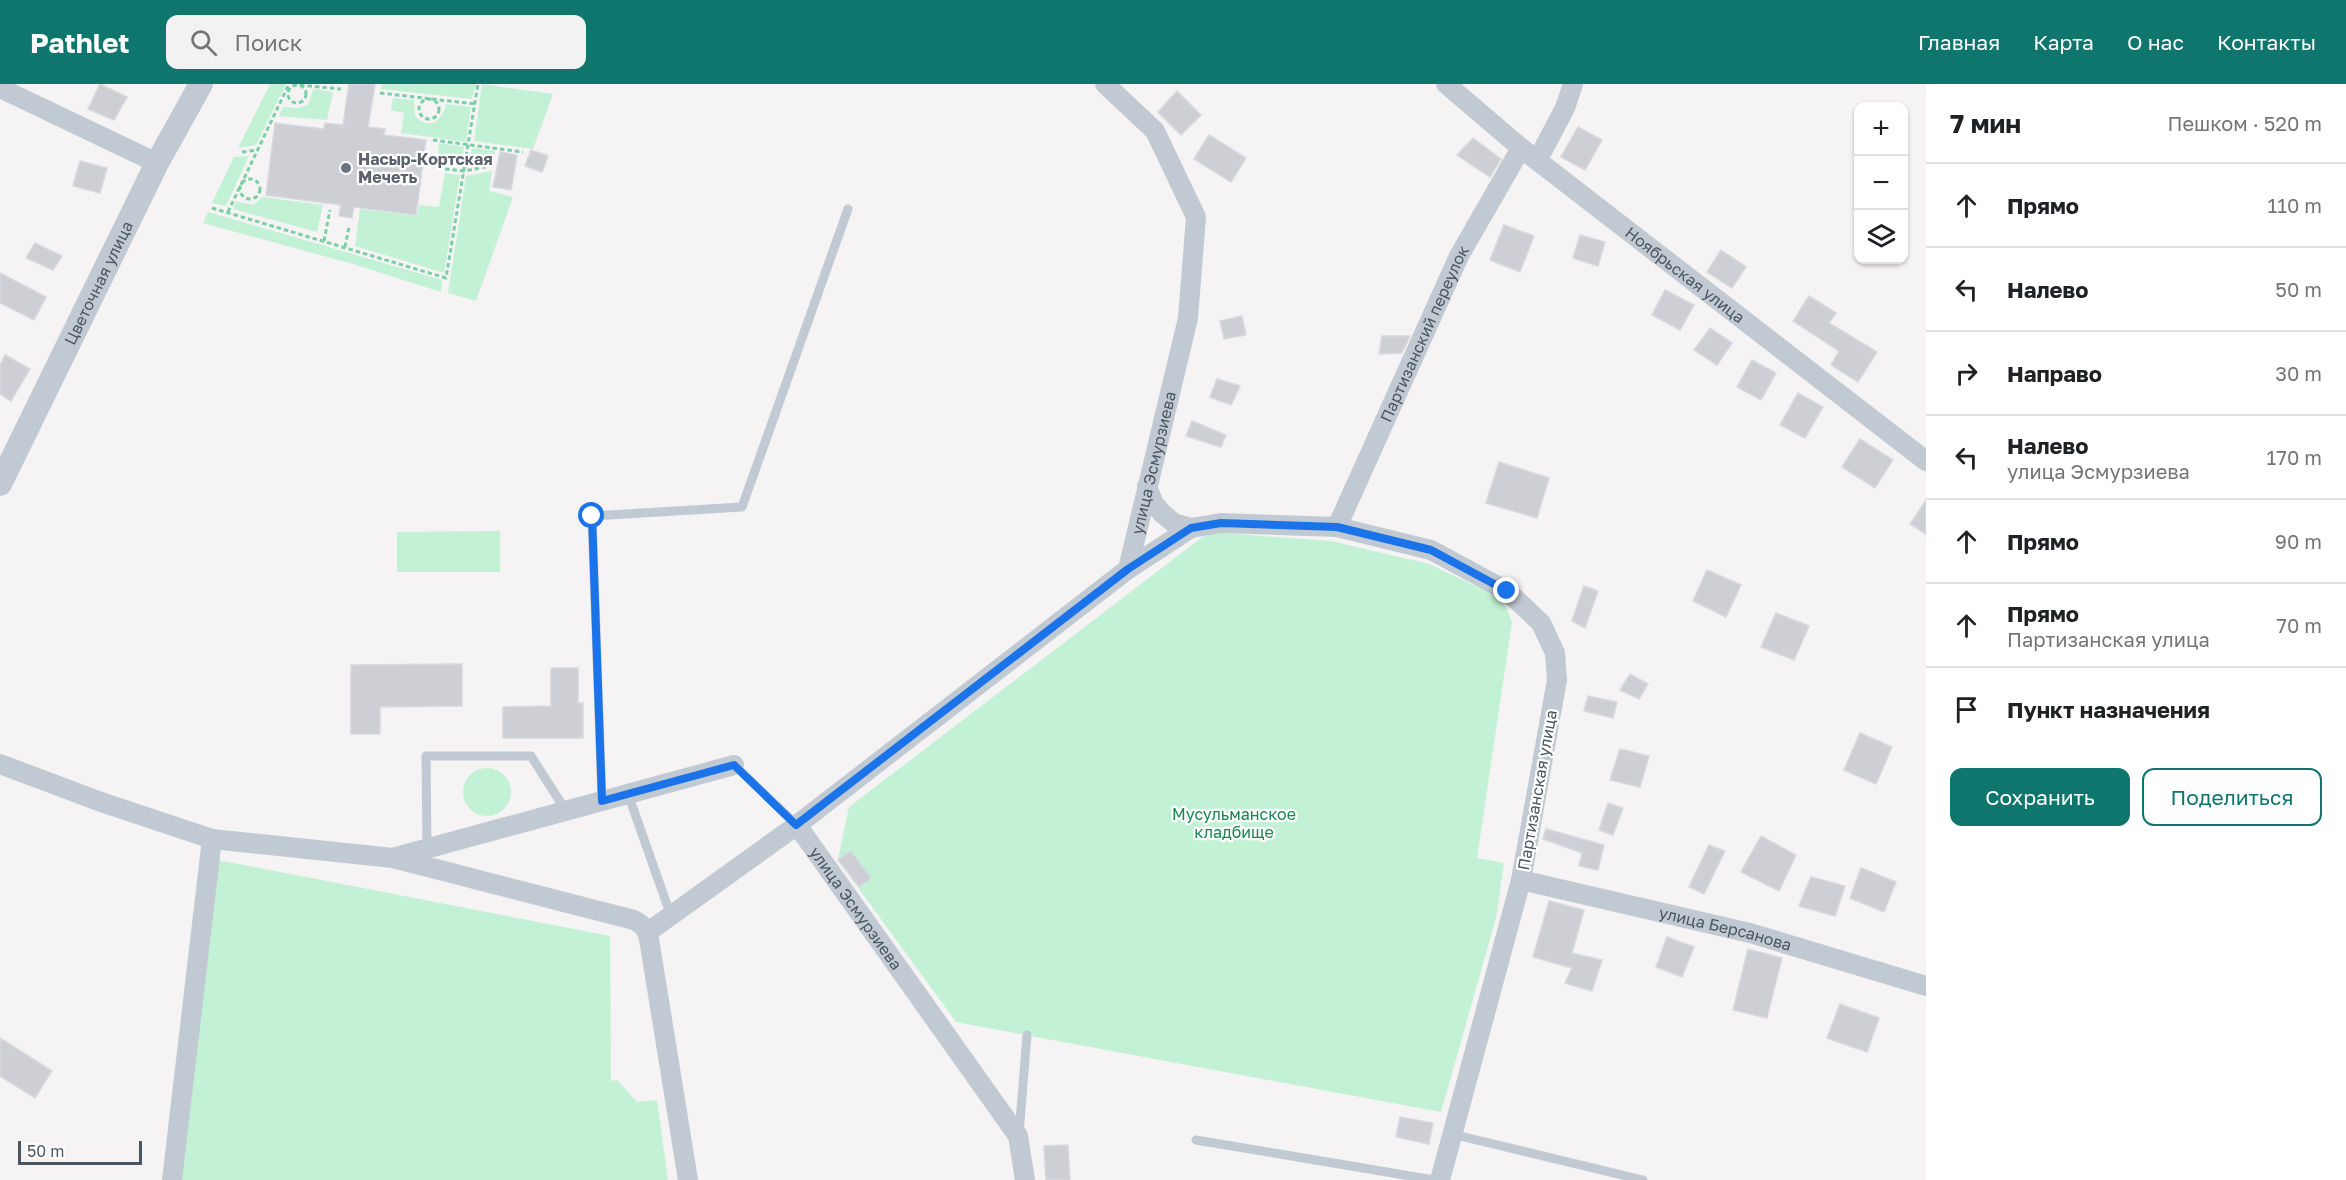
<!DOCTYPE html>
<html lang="ru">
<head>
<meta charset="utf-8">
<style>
  body { margin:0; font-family:"Golos Text",sans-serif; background:#f2f2f2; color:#202124 }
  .controls { position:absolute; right:18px; top:18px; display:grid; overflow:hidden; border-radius:12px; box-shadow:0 2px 4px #0004 }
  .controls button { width:54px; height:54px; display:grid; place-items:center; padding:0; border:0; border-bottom:2px solid #e0e0e0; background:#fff; color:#202124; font:30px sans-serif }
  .scale { position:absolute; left:18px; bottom:15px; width:124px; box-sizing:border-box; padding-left:6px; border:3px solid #4a5661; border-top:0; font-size:16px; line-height:21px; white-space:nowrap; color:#4a5661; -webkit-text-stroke:4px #fff; paint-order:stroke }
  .stop { position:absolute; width:18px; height:18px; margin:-14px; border:4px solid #1a73e8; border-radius:50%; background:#fff }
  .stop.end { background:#1a73e8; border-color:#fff; box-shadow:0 2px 6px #0008 }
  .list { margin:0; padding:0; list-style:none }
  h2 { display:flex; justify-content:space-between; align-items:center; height:78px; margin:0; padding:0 24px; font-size:26px }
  h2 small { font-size:20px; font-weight:400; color:#757577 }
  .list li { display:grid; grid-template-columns:39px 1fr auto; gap:18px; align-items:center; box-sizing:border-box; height:84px; padding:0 24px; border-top:2px solid #e0e0e0 }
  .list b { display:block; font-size:22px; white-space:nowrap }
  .list p { margin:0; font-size:20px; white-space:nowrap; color:#757577 }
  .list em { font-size:20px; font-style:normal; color:#757577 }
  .actions { display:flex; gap:12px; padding:18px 24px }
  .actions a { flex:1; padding:14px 0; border:2px solid #0f766e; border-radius:12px; text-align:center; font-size:21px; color:#0f766e }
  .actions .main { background:#0f766e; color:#fff }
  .icon { flex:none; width:33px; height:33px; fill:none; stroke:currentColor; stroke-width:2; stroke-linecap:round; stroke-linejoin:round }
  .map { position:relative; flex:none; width:1926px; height:1096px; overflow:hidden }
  header { display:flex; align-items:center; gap:36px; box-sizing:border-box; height:84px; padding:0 30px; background:#0f766e; color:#fff }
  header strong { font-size:28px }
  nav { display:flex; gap:33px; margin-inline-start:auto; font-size:21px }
  .search { width:420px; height:54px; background:#f2f2f2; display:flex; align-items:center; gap:15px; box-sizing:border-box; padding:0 21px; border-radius:12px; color:#757577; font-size:22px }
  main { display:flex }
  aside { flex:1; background:#fff }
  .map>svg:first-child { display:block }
  .green { fill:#c3f1d5 }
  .building { fill:#cdcfd5; stroke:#d7d9de; stroke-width:1.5 }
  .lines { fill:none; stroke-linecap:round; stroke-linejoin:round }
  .path { stroke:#7ad0a6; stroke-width:3; stroke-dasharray:4.5 3; stroke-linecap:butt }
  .service { stroke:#c1cad2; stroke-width:9 }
  .minor { stroke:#c1cad2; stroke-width:20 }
  .tertiary { stroke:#c1cad2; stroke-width:24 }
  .route { stroke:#1a73e8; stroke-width:8 }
  .worship-dot { fill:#6b7280; stroke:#fff; stroke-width:2 }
  .labels { text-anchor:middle; stroke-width:4.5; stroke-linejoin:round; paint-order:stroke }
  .worship-label { font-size:16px; font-weight:bold; fill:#5b616d; stroke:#fff; text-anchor:start }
  .street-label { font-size:16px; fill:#4a5661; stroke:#fff }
  .park-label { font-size:16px; fill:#17864f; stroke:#fff }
</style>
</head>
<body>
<header>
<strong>Pathlet</strong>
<div class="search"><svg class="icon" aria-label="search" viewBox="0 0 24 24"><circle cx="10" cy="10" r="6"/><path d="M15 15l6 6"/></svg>Поиск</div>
<nav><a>Главная</a><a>Карта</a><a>О нас</a><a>Контакты</a></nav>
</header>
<main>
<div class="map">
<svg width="1926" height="1096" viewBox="0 0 1926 1096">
  <rect width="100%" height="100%" fill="#f5f3f3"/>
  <g class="green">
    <path d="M270 0H286L256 61 238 64Z"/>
    <path d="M382 0H476L472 15 381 5Z"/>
    <path d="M482 0 553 10 533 65 474 57Z"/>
    <path d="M313 5 333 8 327 36 279 32 283 23 298 24 308 21Z"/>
    <path d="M393 14 414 16 415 32C428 47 443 37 446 20L471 23 466 58 401 49 404 29 391 26Z"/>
    <path d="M439 59 464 63 461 82 437 79Z"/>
    <path d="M472 64 495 67 493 77 469 82Z"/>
    <path d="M249 72 226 122 212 119 234 73Z"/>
    <path d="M492 87 489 107 513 113 476 217 448 209 466 92Z"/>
    <path d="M445 89 460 91 444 189 355 162 360 125 417 132 419 121 439 123Z"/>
    <path d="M263 113 323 121 317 148 233 125 236 117 253 121Z"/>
    <path d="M208 128 442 196 441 208 353 180 203 139Z"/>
    <path d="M500 447V488H397V448Z"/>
    <path d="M1209 448 1331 457 1429 480 1497 512 1507 525 1512 538 1477 774 1504 779 1496 834 1441 1028 956 938 838 776 849 723Z"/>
    <circle cx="487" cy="708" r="24"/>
    <path d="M218 776 610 852 611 997 617 996 637 1018 657 1016 668 1096H181Z"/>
  </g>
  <g class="building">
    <path d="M100 0 127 13 114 36 88 25Z"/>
    <path d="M349 0H375L368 43 385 45 384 51 426 56 416 131 354 123 352 134 339 132 341 121 266 111 275 39 324 45 325 39 343 41Z"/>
    <path d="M1177 7 1201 31 1181 51 1158 28Z"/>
    <path d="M1578 43 1602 56 1585 86 1561 73Z"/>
    <path d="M1209 51 1246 74 1231 98 1194 75Z"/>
    <path d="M1473 54 1501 75 1490 93 1457 71Z"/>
    <path d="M531 66 548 72 542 88 525 82Z"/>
    <path d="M500 68 517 71 511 106 493 103Z"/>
    <path d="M80 77 107 84 100 109 73 102Z"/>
    <path d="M1504 141 1534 152 1520 188 1490 176Z"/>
    <path d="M1580 151 1605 158 1598 182 1573 174Z"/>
    <path d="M35 159 62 172 53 186 26 174Z"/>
    <path d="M1721 166 1746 183 1732 204 1707 188Z"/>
    <path d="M0 189 46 213 34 236 0 219Z"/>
    <path d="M1665 206 1694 221 1680 246 1652 231Z"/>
    <path d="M1809 212 1836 229 1829 239 1877 268 1858 298 1831 281 1839 267 1793 237Z"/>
    <path d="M1242 232 1246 251 1224 255 1220 237Z"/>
    <path d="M1710 244 1732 259 1717 281 1694 266Z"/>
    <path d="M1382 252H1410L1402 269 1379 270Z"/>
    <path d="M5 271 30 285 11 317 0 310V281Z"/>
    <path d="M1752 276 1776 289 1761 316 1737 303Z"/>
    <path d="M1217 295 1240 302 1231 321 1210 313Z"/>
    <path d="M1798 309 1823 323 1805 354 1780 341Z"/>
    <path d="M1192 337 1226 351 1221 363 1186 352Z"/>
    <path d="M1860 355 1893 376 1875 404 1842 383Z"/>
    <path d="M1499 378 1549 394 1537 434 1486 419Z"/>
    <path d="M1926 416V450L1910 440Z"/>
    <path d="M1707 486 1741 501 1726 533 1693 517Z"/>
    <path d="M1584 502 1598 507 1585 544 1572 537Z"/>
    <path d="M1776 529 1809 542 1794 576 1761 563Z"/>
    <path d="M462 580V622L380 623V650H351V581Z"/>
    <path d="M551 584H578V619H583V654H503V623L551 622Z"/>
    <path d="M1630 590 1648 600 1639 615 1620 606Z"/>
    <path d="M1588 612 1617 618 1613 634 1584 627Z"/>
    <path d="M1860 649 1892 663 1876 700 1844 686Z"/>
    <path d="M1620 665 1649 672 1640 703 1610 696Z"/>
    <path d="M1608 719 1623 724 1613 751 1599 746Z"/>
    <path d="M1546 745 1604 761 1598 786 1579 782 1582 769 1543 755Z"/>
    <path d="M1761 752 1796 771 1779 807 1741 788Z"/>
    <path d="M1709 761 1725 767 1704 810 1689 803Z"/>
    <path d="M851 767 871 794 859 803 838 776Z"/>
    <path d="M1861 784 1896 798 1884 828 1850 814Z"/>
    <path d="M1811 793 1845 802 1835 832 1799 822Z"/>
    <path d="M1549 817 1584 826 1572 869 1602 876 1592 907 1565 899 1572 884 1533 873Z"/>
    <path d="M1667 853 1694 863 1682 893 1656 883Z"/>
    <path d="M1748 865 1782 874 1767 934 1733 926Z"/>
    <path d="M1840 920 1879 934 1867 968 1827 954Z"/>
    <path d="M0 954 52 987 35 1014 0 992Z"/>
    <path d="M1400 1033 1433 1039 1429 1060 1396 1053Z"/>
    <path d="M1068 1061 1070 1096H1046L1044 1062Z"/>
  </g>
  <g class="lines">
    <g class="path">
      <circle cx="297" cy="10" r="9"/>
      <path d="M300 1 341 5"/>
      <path d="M380 9 475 20"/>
      <circle cx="429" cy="25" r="10"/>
      <path d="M433 56 523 68"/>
      <path d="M242 68 257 66"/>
      <path d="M445 85 464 87 490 82"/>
      <circle cx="250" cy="105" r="10"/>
      <path d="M212 124 446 194 478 0"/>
      <path d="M228 128 289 0"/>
      <path d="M324 157 330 126"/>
      <path d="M345 163 349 143"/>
    </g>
    <g class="service">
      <path d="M734 681 797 741"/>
      <path d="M628 710 671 832"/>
      <path d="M602 717 592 432 742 423 848 125"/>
      <path d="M427 764 426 672H531L566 727"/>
      <path d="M1019 1050 1027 951"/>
      <path d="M1452 1050 1643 1096"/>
      <path d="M1196 1056 1434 1096"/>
    </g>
    <g class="minor">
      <path id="s1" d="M1446 0 1521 64 1926 377"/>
      <path d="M0 4 157 79"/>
      <path d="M1537 77 1565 24 1573 0"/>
      <path d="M1147 402 1154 420 1163 430 1174 439 1191 444 1221 439 1337 443 1431 466 1507 507 1541 539 1555 569 1557 596 1521 796 1440 1096"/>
      <path id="s2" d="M1337 443 1459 172 1521 64"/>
      <path d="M1128 485 1191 444"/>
      <path d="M0 680 101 718 212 755 393 774 634 836C643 841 647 845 649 855L688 1096"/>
      <path id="s3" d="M797 741 1018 1052 1025 1096"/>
      <path d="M396 773 734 681"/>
      <path id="s4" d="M1521 796 1750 849 1926 902"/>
      <path id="s5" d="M648 848 797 741 1128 485 1188 234 1196 133 1155 47 1105 0"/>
      <path d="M172 1096 212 755"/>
    </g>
    <path class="tertiary" id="s6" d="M0 400 157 79 201 0"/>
  </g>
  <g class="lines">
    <path class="route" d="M592 432 602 717 734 681 796 741 1128 485 1191 444 1221 439 1337 443 1431 466 1507 507"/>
  </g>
  <circle class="worship-dot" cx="346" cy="84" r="6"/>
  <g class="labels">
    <g class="worship-label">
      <text x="358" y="81">Насыр-Кортская<tspan x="358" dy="18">Мечеть</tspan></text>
    </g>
    <g class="street-label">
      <text dy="6" stroke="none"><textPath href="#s1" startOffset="306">Ноябрьская улица</textPath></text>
      <text dy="6" stroke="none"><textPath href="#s6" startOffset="224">Цветочная улица</textPath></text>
      <text dy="6" stroke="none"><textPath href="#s2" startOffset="212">Партизанский переулок</textPath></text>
      <text dy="6" stroke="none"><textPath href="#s5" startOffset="711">улица Эсмурзиева</textPath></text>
      <text transform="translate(1537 706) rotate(-80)" y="6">Партизанская улица</text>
      <text dy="6" stroke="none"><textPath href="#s3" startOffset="102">улица Эсмурзиева</textPath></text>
      <text dy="6" stroke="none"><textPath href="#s4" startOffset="210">улица Берсанова</textPath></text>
    </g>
    <g class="park-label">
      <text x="1234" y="736">Мусульманское<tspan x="1234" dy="18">кладбище</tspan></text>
    </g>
  </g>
</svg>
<div class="controls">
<button>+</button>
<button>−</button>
<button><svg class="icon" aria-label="layers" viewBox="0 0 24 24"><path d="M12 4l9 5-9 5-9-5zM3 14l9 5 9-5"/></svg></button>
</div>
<div class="scale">50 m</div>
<div class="stop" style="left:592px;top:432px"></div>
<div class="stop end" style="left:1507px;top:507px"></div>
</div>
<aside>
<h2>7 мин<small>Пешком · 520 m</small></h2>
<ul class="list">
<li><svg class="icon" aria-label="ahead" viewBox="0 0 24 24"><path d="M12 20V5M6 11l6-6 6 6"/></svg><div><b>Прямо</b></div><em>110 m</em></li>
<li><svg class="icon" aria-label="left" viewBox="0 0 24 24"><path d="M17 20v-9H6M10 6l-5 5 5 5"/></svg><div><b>Налево</b></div><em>50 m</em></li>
<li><svg class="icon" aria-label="right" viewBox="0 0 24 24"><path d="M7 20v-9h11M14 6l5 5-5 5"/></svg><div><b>Направо</b></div><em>30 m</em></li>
<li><svg class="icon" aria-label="left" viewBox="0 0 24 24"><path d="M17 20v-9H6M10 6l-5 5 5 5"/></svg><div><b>Налево</b><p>улица Эсмурзиева</p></div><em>170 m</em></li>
<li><svg class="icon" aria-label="ahead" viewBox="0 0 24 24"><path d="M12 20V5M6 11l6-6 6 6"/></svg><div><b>Прямо</b></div><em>90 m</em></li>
<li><svg class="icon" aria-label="ahead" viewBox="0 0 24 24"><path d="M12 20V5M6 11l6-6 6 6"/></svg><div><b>Прямо</b><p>Партизанская улица</p></div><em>70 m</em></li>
<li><svg class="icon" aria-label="arrive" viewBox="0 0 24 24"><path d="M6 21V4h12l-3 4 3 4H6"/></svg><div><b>Пункт назначения</b></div></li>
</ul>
<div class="actions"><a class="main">Сохранить</a><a>Поделиться</a></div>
</aside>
</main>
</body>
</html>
